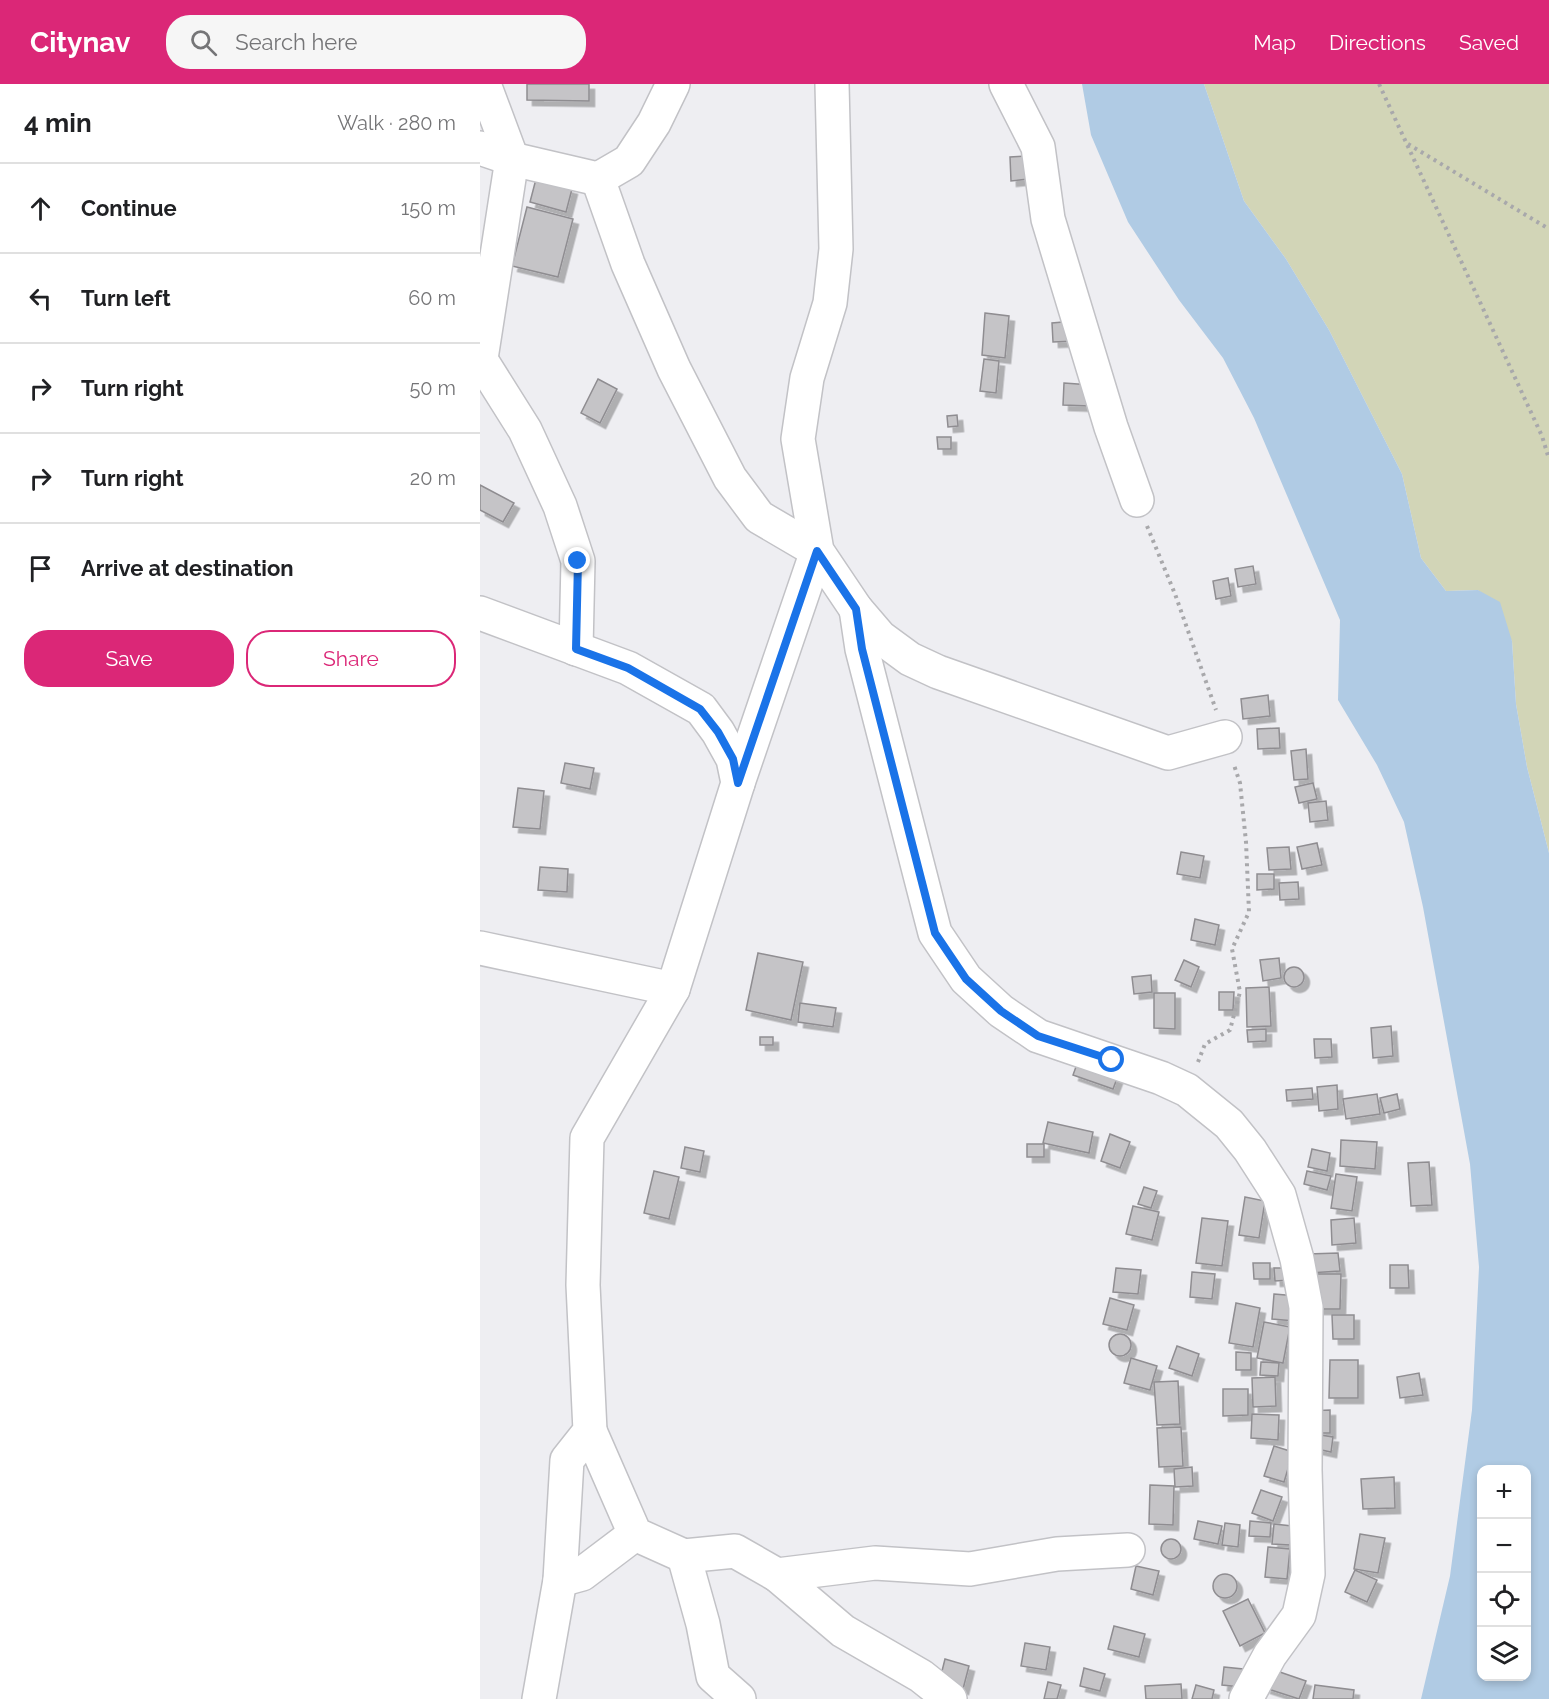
<!DOCTYPE html>
<html lang="en">
<head>
<meta charset="utf-8">
<style>
  body { margin:0; font-family:Raleway,sans-serif; background:#f6f6f6; color:#202124 }
  .controls { position:absolute; right:18px; bottom:18px; display:grid; overflow:hidden; border-radius:12px; box-shadow:0 3px 9px #0003 }
  .controls button { width:54px; height:54px; display:grid; place-items:center; padding:0; border:0; border-bottom:2px solid #e0e0e0; background:#fff; color:#202124; font:30px sans-serif }
  .stop { position:absolute; width:18px; height:18px; margin:-14px; border:4px solid #1a73e8; border-radius:50%; background:#fff }
  .stop.end { background:#1a73e8; border-color:#fff; box-shadow:0 2px 6px #0008 }
  .list { margin:0; padding:0; list-style:none }
  h2 { display:flex; justify-content:space-between; align-items:center; height:78px; margin:0; padding:0 24px; font-size:26px }
  h2 small { font-size:20px; font-weight:400; color:#757577 }
  .list li { display:grid; grid-template-columns:39px 1fr auto; gap:18px; align-items:center; box-sizing:border-box; height:90px; padding:0 24px; border-top:2px solid #e0e0e0 }
  .list b { display:block; font-size:22px; white-space:nowrap }
  .list em { font-size:20px; font-style:normal; color:#757577 }
  .actions { display:flex; gap:12px; padding:18px 24px }
  .actions a { flex:1; padding:14px 0; border:2px solid #db2777; border-radius:24px; text-align:center; font-size:21px; color:#db2777 }
  .actions .main { background:#db2777; color:#fff }
  .icon { flex:none; width:33px; height:33px; fill:none; stroke:currentColor; stroke-width:2; stroke-linecap:round; stroke-linejoin:round }
  .map { position:relative; flex:none; width:1069px; height:1615px; overflow:hidden }
  header { display:flex; align-items:center; gap:36px; box-sizing:border-box; height:84px; padding:0 30px; background:#db2777; color:#fff }
  header strong { font-size:28px }
  nav { display:flex; gap:33px; margin-inline-start:auto; font-size:21px }
  .search { width:420px; height:54px; background:#f6f6f6; display:flex; align-items:center; gap:15px; box-sizing:border-box; padding:0 21px; border-radius:24px; color:#757577; font-size:22px }
  main { display:flex }
  aside { flex:1; background:#fff }
  .map>svg:first-child { display:block }
  .green { fill:#d2d5b7 }
  .water { fill:#b0cbe4; fill-rule:evenodd }
  .building { fill:#c5c4c7; stroke:#8f8d91; stroke-width:1.5; filter:url(#shadow) }
  .lines { fill:none; stroke-linecap:round; stroke-linejoin:round }
  .minor-casing { stroke:#c2c2c6; stroke-width:36 }
  .path { stroke:#a8a8ab; stroke-width:4; stroke-dasharray:3 4.5; stroke-linecap:butt }
  .minor { stroke:#fff; stroke-width:33 }
  .route { stroke:#1a73e8; stroke-width:8 }
</style>
</head>
<body>
<header>
<strong>Citynav</strong>
<div class="search"><svg class="icon" aria-label="search" viewBox="0 0 24 24"><circle cx="10" cy="10" r="6"/><path d="M15 15l6 6"/></svg>Search here</div>
<nav><a>Map</a><a>Directions</a><a>Saved</a></nav>
</header>
<main>
<aside>
<h2>4 min<small>Walk · 280 m</small></h2>
<ul class="list">
<li><svg class="icon" aria-label="ahead" viewBox="0 0 24 24"><path d="M12 20V5M6 11l6-6 6 6"/></svg><div><b>Continue</b></div><em>150 m</em></li>
<li><svg class="icon" aria-label="left" viewBox="0 0 24 24"><path d="M17 20v-9H6M10 6l-5 5 5 5"/></svg><div><b>Turn left</b></div><em>60 m</em></li>
<li><svg class="icon" aria-label="right" viewBox="0 0 24 24"><path d="M7 20v-9h11M14 6l5 5-5 5"/></svg><div><b>Turn right</b></div><em>50 m</em></li>
<li><svg class="icon" aria-label="right" viewBox="0 0 24 24"><path d="M7 20v-9h11M14 6l5 5-5 5"/></svg><div><b>Turn right</b></div><em>20 m</em></li>
<li><svg class="icon" aria-label="arrive" viewBox="0 0 24 24"><path d="M6 21V4h12l-3 4 3 4H6"/></svg><div><b>Arrive at destination</b></div></li>
</ul>
<div class="actions"><a class="main">Save</a><a>Share</a></div>
</aside>
<div class="map">
<svg width="1069" height="1615" viewBox="0 0 1069 1615">
  <defs>
    <filter id="shadow"><feDropShadow dx="5.5" dy="5.5" stdDeviation="0" flood-color="#0004"/></filter>
  </defs>
  <rect width="100%" height="100%" fill="#eeeef2"/>
  <path class="green" d="M724 0H1069V769L1047 683 1036 620 1032 557 998 506 966 507 941 474 922 390 849 246 806 175 764 117Z"/>
  <path class="water" d="M602 0H724L764 117 806 175 849 246 922 390 941 474 966 507 998 506 1020 518 1032 557 1036 620 1047 683 1069 769V1615H941L970 1492 992 1326 999 1183 990 1080 943 823 924 738 897 681 858 616 860 536 774 334 743 274 699 216 648 138 611 51ZM1002 1386H1046V1592H1002Z"/>
  <g class="building">
    <path d="M47 0H109V17L47 16Z"/>
    <path d="M546 72 548 95 531 97 530 73Z"/>
    <path d="M56 95 92 105 86 128 50 118Z"/>
    <path d="M47 123 93 135 78 193 32 182Z"/>
    <path d="M505 229 529 232 525 274 502 271Z"/>
    <path d="M594 237 595 257 573 258 572 239Z"/>
    <path d="M504 275 519 277 516 309 500 307Z"/>
    <path d="M118 295 137 305 120 339 101 329Z"/>
    <path d="M584 299 611 301 610 322 583 321Z"/>
    <path d="M477 331 478 342 468 343 467 332Z"/>
    <path d="M457 353H471V365H458Z"/>
    <path d="M0 401 34 419 23 438 0 426Z"/>
    <path d="M773 482 776 500 758 503 755 485Z"/>
    <path d="M748 494 751 512 736 515 733 497Z"/>
    <path d="M788 611 790 632 763 635 761 615Z"/>
    <path d="M799 644 800 664 778 665 777 645Z"/>
    <path d="M826 665 828 695 814 696 811 667Z"/>
    <path d="M85 679 114 684 110 705 81 699Z"/>
    <path d="M833 699 837 715 819 719 815 703Z"/>
    <path d="M38 704 64 707 60 745 33 743Z"/>
    <path d="M846 717 848 736 830 738 828 719Z"/>
    <path d="M837 759 842 781 822 785 817 763Z"/>
    <path d="M809 763 811 785 789 786 787 764Z"/>
    <path d="M701 768 724 772 720 794 697 790Z"/>
    <path d="M60 783 88 785 87 808 58 806Z"/>
    <path d="M777 790H794V805L777 806Z"/>
    <path d="M818 798 819 815 800 816 799 799Z"/>
    <path d="M715 835 739 841 735 861 711 856Z"/>
    <path d="M278 869 323 878 311 936 266 926Z"/>
    <path d="M799 874 801 894 783 897 780 876Z"/>
    <path d="M704 876 719 883 711 903 695 896Z"/>
    <circle cx="814" cy="893" r="10"/>
    <path d="M671 891 672 908 654 910 652 893Z"/>
    <path d="M789 903 791 942 767 943 766 904Z"/>
    <path d="M739 908H754L753 926H739Z"/>
    <path d="M674 909H695V945L674 944Z"/>
    <path d="M320 919 356 924 353 943 318 938Z"/>
    <path d="M911 942 913 972 893 974 891 944Z"/>
    <path d="M786 945V957L768 958 767 946Z"/>
    <rect x="280" y="953" width="13" height="8"/>
    <path d="M834 955H851L852 973 835 974Z"/>
    <path d="M601 969 641 984 633 1005 593 991Z"/>
    <path d="M857 1001 858 1025 839 1027 837 1003Z"/>
    <path d="M832 1004 833 1015 807 1017 806 1006Z"/>
    <path d="M897 1010 900 1030 866 1035 863 1015Z"/>
    <path d="M917 1010 920 1025 904 1029 900 1014Z"/>
    <path d="M568 1038 613 1048 609 1069 563 1059Z"/>
    <path d="M630 1050 650 1058 640 1084 621 1077Z"/>
    <path d="M861 1056 897 1058 895 1085 860 1082Z"/>
    <rect x="547" y="1060" width="17" height="13"/>
    <path d="M205 1063 224 1067 220 1088 201 1084Z"/>
    <path d="M832 1065 850 1069 847 1087 828 1083Z"/>
    <path d="M949 1078 952 1121 931 1122 928 1079Z"/>
    <path d="M174 1087 199 1093 189 1135 164 1129Z"/>
    <path d="M827 1087 851 1092 847 1106 824 1100Z"/>
    <path d="M856 1090 877 1093 872 1127 851 1124Z"/>
    <path d="M664 1103 677 1107 671 1124 658 1120Z"/>
    <path d="M765 1113 785 1117 779 1154 759 1151Z"/>
    <path d="M653 1122 679 1128 672 1156 646 1150Z"/>
    <path d="M722 1134 748 1137 742 1182 716 1179Z"/>
    <path d="M874 1134 876 1159 852 1161 851 1136Z"/>
    <path d="M858 1169 860 1187 829 1189 828 1170Z"/>
    <path d="M773 1179H790V1195H774Z"/>
    <path d="M910 1181H928L929 1204H910Z"/>
    <path d="M636 1184 661 1186 658 1210 633 1208Z"/>
    <path d="M794 1184H810V1196L795 1197Z"/>
    <path d="M712 1188 735 1190 732 1215 710 1213Z"/>
    <path d="M837 1190H861L860 1225H837Z"/>
    <path d="M794 1210 817 1212 815 1237 792 1235Z"/>
    <path d="M630 1214 654 1221 647 1246 623 1240Z"/>
    <path d="M756 1219 780 1224 773 1263 749 1259Z"/>
    <path d="M852 1231H874V1255H853Z"/>
    <path d="M784 1238 810 1243 803 1279 777 1274Z"/>
    <circle cx="640" cy="1261" r="11"/>
    <path d="M697 1262 719 1270 712 1292 689 1284Z"/>
    <path d="M756 1268 771 1269V1286H756Z"/>
    <path d="M651 1274 677 1282 670 1306 644 1299Z"/>
    <path d="M850 1276H878V1314H849Z"/>
    <path d="M781 1278 799 1279 798 1292 780 1291Z"/>
    <path d="M939 1289 943 1311 920 1314 917 1293Z"/>
    <path d="M795 1293 796 1322 773 1323 772 1294Z"/>
    <path d="M698 1297 700 1340 677 1341 674 1298Z"/>
    <path d="M743 1305H768V1331L743 1332Z"/>
    <path d="M850 1326V1349H827V1327Z"/>
    <path d="M772 1330 799 1331 798 1356 771 1354Z"/>
    <path d="M701 1343 703 1382 679 1383 677 1344Z"/>
    <path d="M834 1350 853 1353 851 1368 832 1364Z"/>
    <path d="M794 1362 813 1368 804 1398 784 1392Z"/>
    <path d="M712 1383 713 1402 695 1403 694 1385Z"/>
    <path d="M914 1393 915 1424 883 1425 881 1395Z"/>
    <path d="M670 1401 694 1402 693 1441 669 1440Z"/>
    <path d="M781 1406 802 1413 793 1437 772 1429Z"/>
    <path d="M718 1437 742 1442 738 1460 714 1455Z"/>
    <path d="M770 1437 791 1439 790 1453 769 1452Z"/>
    <path d="M745 1439 760 1441 758 1463 742 1461Z"/>
    <path d="M794 1440 812 1442 810 1461 792 1460Z"/>
    <path d="M880 1450 905 1454 898 1489 874 1485Z"/>
    <circle cx="691" cy="1465" r="10"/>
    <path d="M788 1463 810 1465 807 1495 785 1493Z"/>
    <path d="M656 1482 679 1487 673 1511 651 1505Z"/>
    <path d="M875 1486 897 1496 887 1518 865 1508Z"/>
    <circle cx="745" cy="1502" r="12"/>
    <path d="M768 1515 785 1549 760 1562 743 1527Z"/>
    <path d="M634 1542 665 1550 659 1573 628 1565Z"/>
    <path d="M545 1559 570 1563 566 1586 541 1582Z"/>
    <path d="M465 1575 489 1582 483 1605 459 1599Z"/>
    <path d="M744 1583 763 1585 761 1603 742 1601Z"/>
    <path d="M604 1584 625 1590 620 1607 600 1602Z"/>
    <path d="M791 1585 826 1597 819 1615 785 1604Z"/>
    <path d="M568 1598 581 1601 577 1615H564Z"/>
    <path d="M701 1600 702 1615H666L665 1602Z"/>
    <path d="M716 1601 734 1606 732 1615H712Z"/>
    <path d="M835 1601 874 1606 873 1615H833Z"/>
  </g>
  <g class="lines">
    <defs>
      <g id="minor">
        <path d="M352 0 356 165 350 219 327 294 318 355 337 467 376 525 400 553 430 575 458 588 688 669 745 653"/>
        <path d="M526 0 558 63 568 135 631 343 657 416"/>
        <path d="M0 64 32 75 118 95 149 77 174 39 193 0"/>
        <path d="M118 95 148 180 194 285 250 394 279 433 337 467 258 699"/>
        <path d="M1 276 45 346 80 422 98 477 96 565"/>
        <path d="M0 281 32 75 4 0"/>
        <path d="M376 525 382 565 455 849 486 895 521 927 558 952 681 994 707 1006 749 1040 770 1066 799 1111 817 1175 826 1223 825 1386 828 1490 819 1531 790 1571 766 1615"/>
        <path d="M0 529 148 584 221 625 238 648 253 675 258 699 193 905 107 1054 103 1201 110 1347 87 1376 80 1496 59 1615"/>
        <path d="M0 864 193 905"/>
        <path d="M110 1347 155 1450 204 1472 255 1467 297 1491 395 1479 490 1485 577 1470 648 1466"/>
        <path d="M204 1472 223 1540 233 1592 259 1615"/>
        <path d="M297 1491 363 1547 441 1592 470 1615"/>
        <path d="M80 1496 102 1490 155 1450"/>
      </g>
    </defs>
    <use href="#minor" class="minor-casing"/>
    <g class="path">
      <path d="M899 0 1062 352 1069 375"/>
      <path d="M928 60 1069 145"/>
      <path d="M667 442 695 510 736 626"/>
      <path d="M718 978 725 960 750 946 760 908 752 865 769 828 766 758 760 699 754 681"/>
    </g>
    <use href="#minor" class="minor"/>
  </g>
  <g class="lines">
    <path class="route" d="M98 477 96 565 148 584 220 625 238 648 253 675 258 699 337 467 376 525 382 565 455 849 486 895 521 927 558 952 632 976"/>
  </g>
</svg>
<div class="controls">
<button>+</button>
<button>−</button>
<button><svg class="icon" aria-label="locate" viewBox="0 0 24 24"><circle cx="12" cy="12" r="6"/><path d="M12 2v4M12 18v4M2 12h4M18 12h4"/></svg></button>
<button><svg class="icon" aria-label="layers" viewBox="0 0 24 24"><path d="M12 4l9 5-9 5-9-5zM3 14l9 5 9-5"/></svg></button>
</div>
<div class="stop" style="left:632px;top:976px"></div>
<div class="stop end" style="left:98px;top:477px"></div>
</div>
</main>
</body>
</html>
